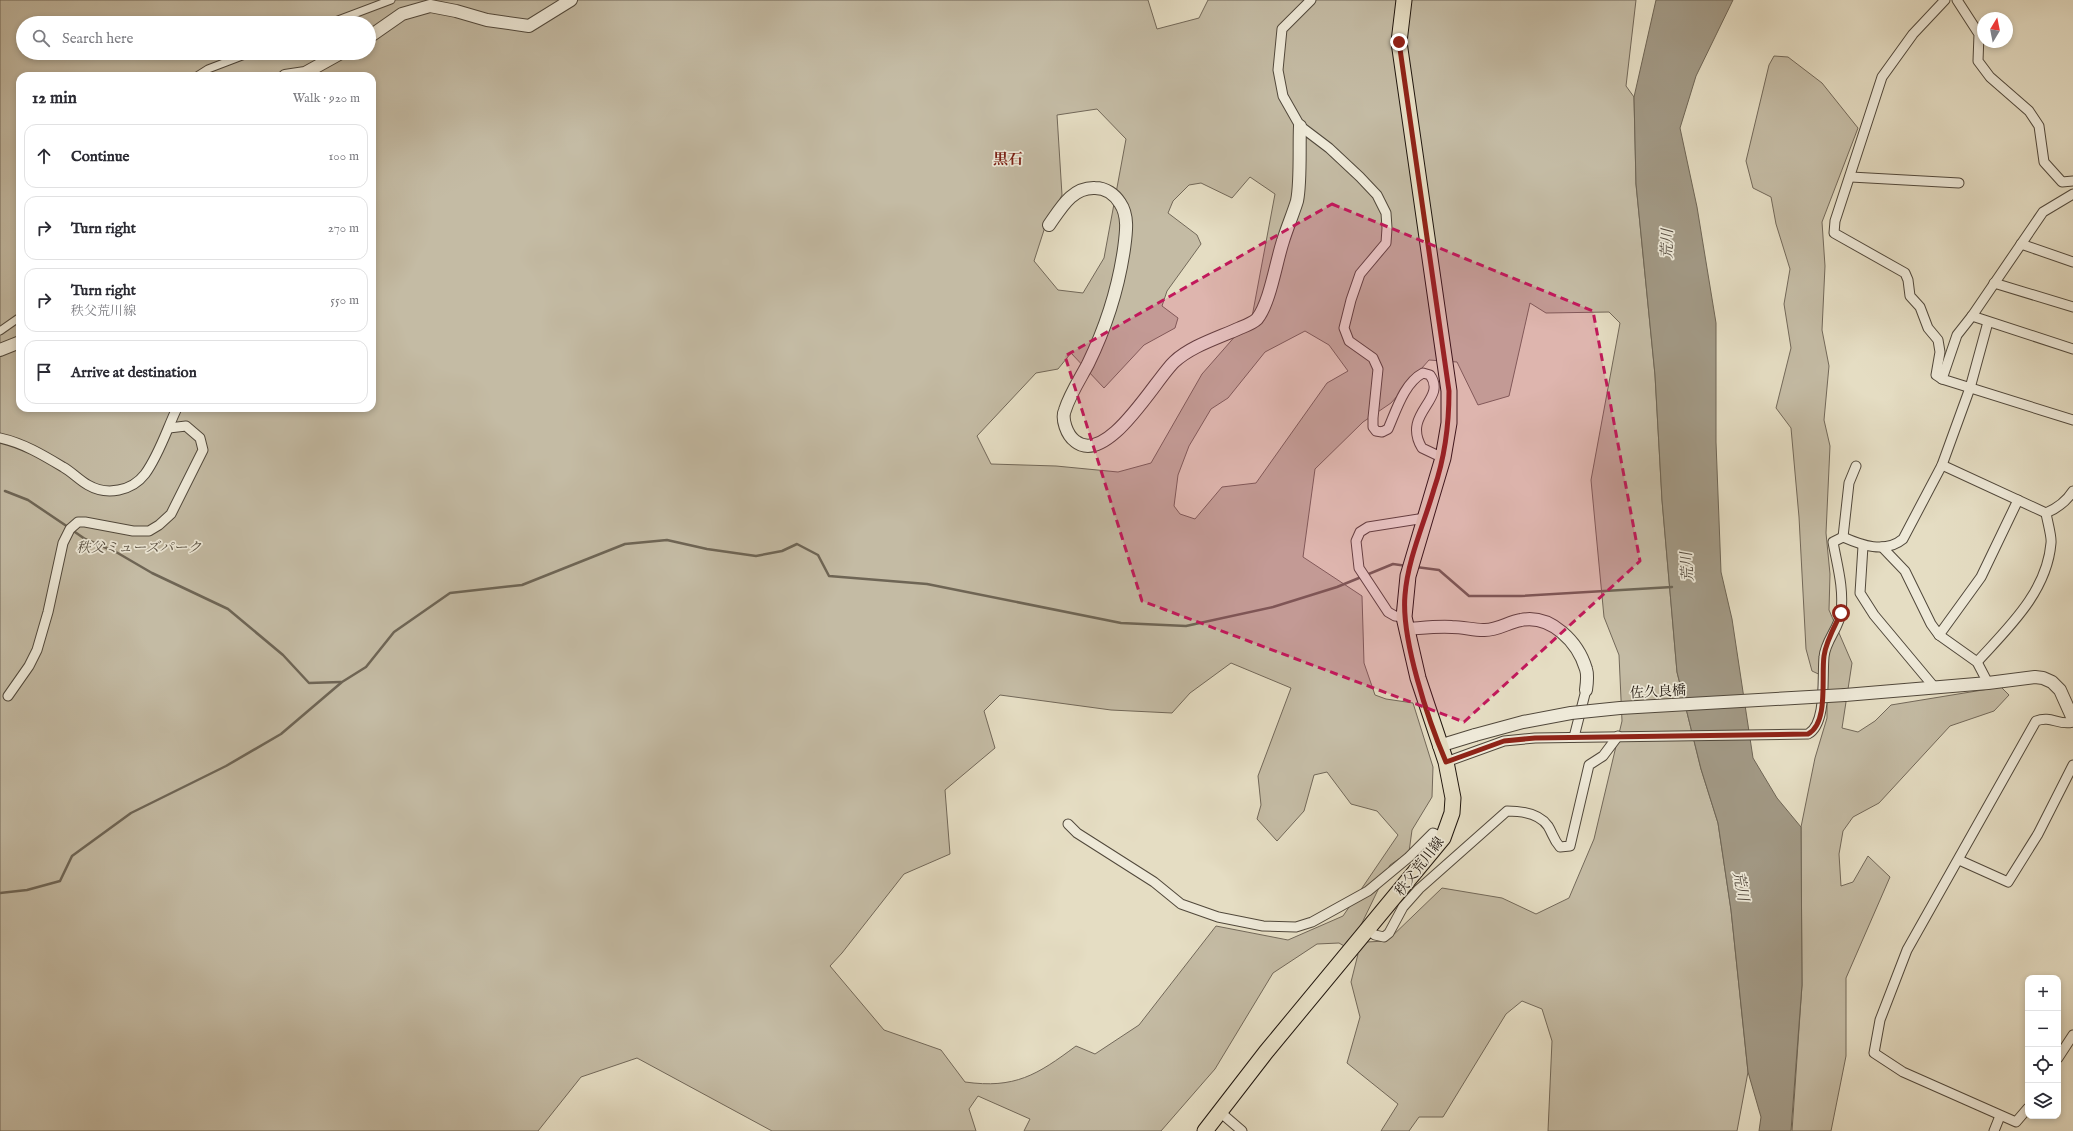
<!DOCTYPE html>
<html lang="en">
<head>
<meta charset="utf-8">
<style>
  body { margin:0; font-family:"IM FELL English","Noto Serif JP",serif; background:#f2f2f3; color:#2b2b33 }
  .controls { position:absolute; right:12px; bottom:12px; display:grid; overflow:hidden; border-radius:8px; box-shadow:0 2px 6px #0003 }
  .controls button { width:36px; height:36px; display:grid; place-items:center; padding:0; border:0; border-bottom:1px solid #e1e1e2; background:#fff; color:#2b2b33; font:20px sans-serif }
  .compass { position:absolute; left:1977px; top:12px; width:36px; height:36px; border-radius:50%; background:#fff; box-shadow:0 2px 6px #0003; rotate:10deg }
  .stop { position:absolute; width:12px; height:12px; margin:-9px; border:3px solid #8f2418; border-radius:50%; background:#fff }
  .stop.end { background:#8f2418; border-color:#fff; box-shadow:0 1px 4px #0008 }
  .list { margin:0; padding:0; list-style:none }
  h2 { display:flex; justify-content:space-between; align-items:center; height:52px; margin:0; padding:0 16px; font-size:17px }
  h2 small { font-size:13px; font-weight:400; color:#7c7c81 }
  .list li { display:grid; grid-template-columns:26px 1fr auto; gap:12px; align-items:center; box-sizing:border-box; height:64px; margin:0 8px 8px; padding:0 8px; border:1px solid #e1e1e2; border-radius:12px }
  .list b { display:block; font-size:15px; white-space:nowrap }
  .list p { margin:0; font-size:13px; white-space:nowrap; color:#7c7c81 }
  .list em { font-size:13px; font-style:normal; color:#7c7c81 }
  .icon { flex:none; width:22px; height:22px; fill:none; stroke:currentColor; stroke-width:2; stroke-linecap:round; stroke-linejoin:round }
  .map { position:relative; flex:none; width:2073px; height:1131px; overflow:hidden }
  .search { position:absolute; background:#fff; box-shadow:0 2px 6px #0003; left:16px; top:16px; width:360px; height:44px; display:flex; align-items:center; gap:10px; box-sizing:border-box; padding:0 14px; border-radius:22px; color:#7c7c81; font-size:15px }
  .panel { position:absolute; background:#fff; box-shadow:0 2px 6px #0003; left:16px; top:72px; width:360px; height:340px; border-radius:12px }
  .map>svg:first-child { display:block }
  .green { fill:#c4bba4; stroke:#726859; fill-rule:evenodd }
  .water { fill:#a29985; stroke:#6e6555 }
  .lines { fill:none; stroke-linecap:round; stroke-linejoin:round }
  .stream { stroke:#6e6555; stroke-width:2.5 }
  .pedestrian-casing { stroke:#51483b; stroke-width:9 }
  .minor-casing { stroke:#51483b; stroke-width:11 }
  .tertiary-casing { stroke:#51483b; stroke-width:14 }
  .primary-casing { stroke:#20160e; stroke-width:17 }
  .pedestrian { stroke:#eee9d8; stroke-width:7 }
  .minor { stroke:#eee9d8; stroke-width:9 }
  .tertiary { stroke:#eee9d8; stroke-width:12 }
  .primary { stroke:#e5ddc3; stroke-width:15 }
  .tertiary-bridge-casing { stroke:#51483b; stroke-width:14; stroke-linecap:butt }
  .tertiary-bridge { stroke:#eee9d8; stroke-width:12 }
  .route { stroke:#8f2418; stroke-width:5 }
  .marked { fill:#c2185b; fill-opacity:0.2; stroke:#c2185b; stroke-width:3; stroke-dasharray:8 5; stroke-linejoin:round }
  .labels { text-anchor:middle; stroke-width:3.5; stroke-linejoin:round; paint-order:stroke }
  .park-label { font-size:14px; font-style:italic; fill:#595042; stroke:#eee9d8 }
  .street-label { font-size:14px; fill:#20160e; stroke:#eee9d8 }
  .neighbourhood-label { font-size:15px; font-weight:bold; fill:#7a1f14; stroke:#eee9d8 }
  .water-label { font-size:15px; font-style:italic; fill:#544a3e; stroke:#eee9d8 }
</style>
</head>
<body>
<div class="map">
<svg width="2073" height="1131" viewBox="0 0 2073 1131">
  <rect width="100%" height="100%" fill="#e5ddc3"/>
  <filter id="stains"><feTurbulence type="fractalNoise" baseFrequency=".005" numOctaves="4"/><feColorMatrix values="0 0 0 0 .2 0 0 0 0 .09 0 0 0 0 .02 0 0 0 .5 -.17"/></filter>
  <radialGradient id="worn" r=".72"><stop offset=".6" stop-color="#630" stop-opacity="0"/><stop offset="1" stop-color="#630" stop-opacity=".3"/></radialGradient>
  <g class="green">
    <path d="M0 0H1148L1157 29 1199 18 1208 0H1636L1626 86 1634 97 1636 184 1655 375 1662 500 1677 672 1701 769 1718 823 1731 910 1748 1072 1737 1131H1548L1552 1041 1542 1009 1522 1001 1506 1014 1443 1117H1419L1409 1131H1381L1398 1104 1347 1063 1360 1017 1351 982 1358 954 1339 943 1317 944 1273 973 1215 1069 1161 1131H1024L1030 1119 978 1096 969 1109 976 1131H772L637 1058 581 1077 538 1131H0ZM23 23H369V53H23ZM20 76H372V408H20ZM1097 109 1126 139 1104 258 1083 293 1058 290 1034 261 1044 230 1062 195 1057 115ZM1250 177 1275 194 1252 317 1202 374 1151 463 1118 472 1056 466 991 464 977 436 1036 373 1058 369 1071 353 1104 388 1144 345 1175 328 1178 318 1162 306 1167 291 1201 244 1197 235 1168 213 1173 201 1189 185 1201 183 1232 198ZM1530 303 1546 313 1609 312 1620 323 1591 480 1604 617 1619 655 1622 721 1594 839 1569 898 1536 914 1502 898 1442 888 1387 941 1366 942 1361 925 1390 865 1409 852 1412 830 1432 797 1433 767 1413 703 1386 699 1375 695 1364 663 1362 596 1303 557 1315 469 1363 422 1391 403 1429 360 1457 362 1478 405 1509 396ZM1305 331 1329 345 1348 371 1327 383 1256 483 1222 487 1195 519 1180 514 1174 506 1178 475 1189 446 1211 409 1228 398 1265 352ZM1231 663 1291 688 1258 776 1261 805 1257 819 1277 841 1304 811 1314 775 1327 772 1351 804 1377 811 1398 835 1343 916 1288 940 1216 926 1139 1025 1095 1054 1076 1046C1037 1075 1015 1089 965 1082L941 1050 884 1030 830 966 842 953 904 874 950 854 945 790 995 748 984 711 1000 695 1111 710 1172 713 1190 693Z"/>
    <path d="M1774 56 1788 57 1822 83 1858 128 1822 222 1825 266 1822 330 1829 366 1824 420 1830 446 1826 533 1830 574 1829 610 1852 663 1842 728 1858 732 1875 721 1891 705 2001 687 2009 695 1994 711 1950 726 1879 803 1853 817 1843 831 1839 854 1841 886 1853 882 1868 856 1890 877 1846 978V1056L1831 1131H1792L1802 985 1801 827 1815 758 1827 718V678L1812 671 1806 649 1799 517 1791 428 1776 408 1791 348 1784 304 1790 269 1776 224 1771 197 1753 188 1746 161 1769 65Z"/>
  </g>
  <path class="water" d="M1656 0H1733L1696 76 1680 128 1697 207 1716 323V442L1721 572 1732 619 1753 758 1777 798 1801 827 1802 985 1791 1131H1759L1761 1117 1748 1072 1731 910 1718 823 1701 769 1677 672 1662 500 1655 375 1636 184 1634 97Z"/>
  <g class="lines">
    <g class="stream">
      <path d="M5 491 28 500 68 527"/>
      <path d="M72 530 85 539 116 552 152 573 228 609 283 655 309 683 341 682"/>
      <path d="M1416 567 1439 570 1469 596H1521L1672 587"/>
      <path d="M0 893 27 890 60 881 72 856 131 813 226 766 281 734 342 682 366 667 394 632 450 593 522 585 625 544 667 540 707 549 756 556 782 551 797 544 818 555 829 576 927 584 1121 623 1186 626 1273 607 1337 587 1393 564 1407 566"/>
    </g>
    <defs>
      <g id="pedestrian">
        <path d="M330 23 391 0"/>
        <path d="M197 76 208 69 250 53"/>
        <path d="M0 331 20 317"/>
      </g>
      <g id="minor">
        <path d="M1311 0 1282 29 1278 70 1283 96 1300 126 1329 148 1360 177 1377 195 1386 213 1387 228 1386 243 1360 274 1351 300 1344 328 1349 341 1373 358 1378 369 1373 418V427L1376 431 1382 432 1388 429C1396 411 1404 383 1423 373L1430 375C1448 400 1401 413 1422 448L1443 458"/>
        <path d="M1957 0 1979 34 1978 61 1990 77 2029 111 2039 126 2044 162 2062 182 2073 181"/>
        <path d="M1851 177 1959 183"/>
        <path d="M2073 194 2043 212 1972 316 1957 335 1942 379 2073 420"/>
        <path d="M2021 244 2073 262"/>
        <path d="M1994 283 2073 307"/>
        <path d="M1972 316 2073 349"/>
        <path d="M1942 379 1936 375 1940 352 1938 340 1928 328 1920 307 1910 296 1908 280 1905 273 1834 233 1835 221 1882 77 1913 34 1945 0"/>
        <path d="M0 438C23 443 43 455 63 467 72 472 79 480 88 485 107 496 132 491 145 474 159 455 167 429 177 408"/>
        <path d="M1942 465 2046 513C2058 508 2066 502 2073 491"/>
        <path d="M1843 537 1849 483 1856 466"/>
        <path d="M1863 546 1860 593 1874 615 1935 688"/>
        <path d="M1882 547 1905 571 1931 624 1939 635 1977 662 1988 683"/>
        <path d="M1404 617 1395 616 1388 612 1359 568 1356 541 1360 532 1368 527 1425 518"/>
        <path d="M1939 635 1981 577 2018 500"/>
        <path d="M1977 662C2008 628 2047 592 2051 543 2052 537 2047 520 2046 513"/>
        <path d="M8 696 29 666 37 650 48 612 63 543 70 529 78 522H85L133 531H149L159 525 171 514 203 450 200 438 186 426 169 428"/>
        <path d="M1574 737 1586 690"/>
        <path d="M1446 762 1504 741 1535 738 1808 734C1827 724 1822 677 1824 657 1825 641 1840 627 1841 612 1844 588 1837 565 1833 542L1843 537C1861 545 1885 554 1903 539L1942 465 1970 388 1988 322"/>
        <path d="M1068 824 1077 833 1154 882 1181 904 1218 917 1263 926 1296 927 1312 922 1368 891 1409 857 1433 833 1443 838"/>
        <path d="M1959 860 2008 882 2038 834 2073 765"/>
        <path d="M1368 930 1375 935 1384 937 1389 933 1403 907 1419 889 1507 811C1521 811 1539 813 1548 826 1553 834 1553 839 1560 847L1570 846 1589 765 1603 756 1618 736"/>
        <path d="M2058 1058 2073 1035"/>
        <path d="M2028 1108 2016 1122 1903 1072 1874 1053 1880 1020 1907 950 2036 721C2051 715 2059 726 2073 722"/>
        <path d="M1220 1112 1242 1131"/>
        <path d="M1994 1131 2000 1116"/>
      </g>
      <g id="tertiary">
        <path d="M369 37 402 14 430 6 456 11 487 20 529 26 571 0"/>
        <path d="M285 76 305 73 341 53"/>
        <path d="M1049 225C1061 208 1072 187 1095 188 1106 188 1115 195 1120 203 1129 216 1126 234 1124 249 1118 290 1106 327 1088 364 1080 379 1070 394 1065 410 1061 419 1067 435 1075 441 1107 467 1155 380 1174 362 1191 346 1218 338 1240 328 1245 326 1253 323 1257 319 1270 303 1276 262 1283 241 1287 228 1293 214 1297 201 1301 182 1299 147 1300 126"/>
        <path d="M0 350 20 342"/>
        <path d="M1407 629C1422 628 1437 626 1452 627 1463 627 1473 630 1483 630 1497 631 1508 622 1521 620 1551 614 1578 642 1586 669 1588 675 1587 683 1586 690"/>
        <path d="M1845 695 1988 683 2035 677 2043 678 2052 682 2060 690 2073 719"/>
        <path d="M1439 746 1475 735"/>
      </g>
      <path id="primary" d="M1205 1131 1266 1052 1443 838 1452 813 1453 798 1446 762 1418 678 1404 617 1408 576 1443 458 1449 423V391L1399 42 1404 0"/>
    </defs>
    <use href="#pedestrian" class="pedestrian-casing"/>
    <use href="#minor" class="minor-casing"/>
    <use href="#tertiary" class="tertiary-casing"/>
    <use href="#primary" class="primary-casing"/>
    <use href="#pedestrian" class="pedestrian"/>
    <use href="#minor" class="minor"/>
    <use href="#tertiary" class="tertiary"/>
    <use href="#primary" class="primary"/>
    <defs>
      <path id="tertiary-bridge" d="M1475 735 1523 722 1571 713 1620 708 1845 695"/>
    </defs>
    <use href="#tertiary-bridge" class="tertiary-bridge-casing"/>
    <use href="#tertiary-bridge" class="tertiary-bridge"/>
  </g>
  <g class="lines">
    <path class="route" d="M1399 42 1449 391C1449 425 1445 457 1434 489 1424 524 1408 558 1405 595 1401 639 1428 720 1446 762L1504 741 1535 738 1808 734C1829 723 1821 677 1824 656 1826 641 1835 626 1841 613"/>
  </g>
  <path class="marked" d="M1332 204 1593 311 1640 561 1464 722 1142 601 1065 356Z"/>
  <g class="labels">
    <g class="park-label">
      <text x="139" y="552">秩父ミューズパーク</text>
    </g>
    <g class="street-label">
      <text transform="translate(1658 691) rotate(-3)" y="5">佐久良橋</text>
      <text transform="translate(1419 866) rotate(-52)" y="5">秩父荒川線</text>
    </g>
    <g class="neighbourhood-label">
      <text x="1008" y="164">黒石</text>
    </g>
    <g class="water-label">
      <text transform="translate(1667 244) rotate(-89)" y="5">荒川</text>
      <text transform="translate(1687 567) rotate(-94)" y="5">荒川</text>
      <text transform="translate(1741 886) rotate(79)" y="5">荒川</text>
    </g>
  </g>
  <rect width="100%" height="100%" filter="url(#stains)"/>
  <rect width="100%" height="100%" fill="url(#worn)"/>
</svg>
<div class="controls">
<button>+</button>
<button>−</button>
<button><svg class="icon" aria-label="locate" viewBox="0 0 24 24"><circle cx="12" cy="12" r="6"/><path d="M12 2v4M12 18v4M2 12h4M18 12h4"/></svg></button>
<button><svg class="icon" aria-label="layers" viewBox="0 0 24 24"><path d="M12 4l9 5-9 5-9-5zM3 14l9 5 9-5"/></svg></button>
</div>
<svg class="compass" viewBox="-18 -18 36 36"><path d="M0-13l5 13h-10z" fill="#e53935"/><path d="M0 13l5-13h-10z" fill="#7c7c81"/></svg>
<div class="stop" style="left:1841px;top:613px"></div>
<div class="stop end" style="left:1399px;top:42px"></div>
<div class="search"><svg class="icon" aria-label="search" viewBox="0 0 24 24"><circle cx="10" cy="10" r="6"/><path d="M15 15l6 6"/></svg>Search here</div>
<section class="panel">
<h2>12 min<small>Walk · 920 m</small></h2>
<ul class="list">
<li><svg class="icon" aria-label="ahead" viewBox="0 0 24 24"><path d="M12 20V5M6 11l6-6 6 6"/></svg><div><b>Continue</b></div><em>100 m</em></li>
<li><svg class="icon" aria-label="right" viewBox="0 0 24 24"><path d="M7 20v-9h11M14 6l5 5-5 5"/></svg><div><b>Turn right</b></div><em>270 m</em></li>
<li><svg class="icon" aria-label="right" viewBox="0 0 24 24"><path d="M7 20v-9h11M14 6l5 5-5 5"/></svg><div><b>Turn right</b><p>秩父荒川線</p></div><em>550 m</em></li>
<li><svg class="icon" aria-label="arrive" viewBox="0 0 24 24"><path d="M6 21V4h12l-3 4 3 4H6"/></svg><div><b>Arrive at destination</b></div></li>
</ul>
</section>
</div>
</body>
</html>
